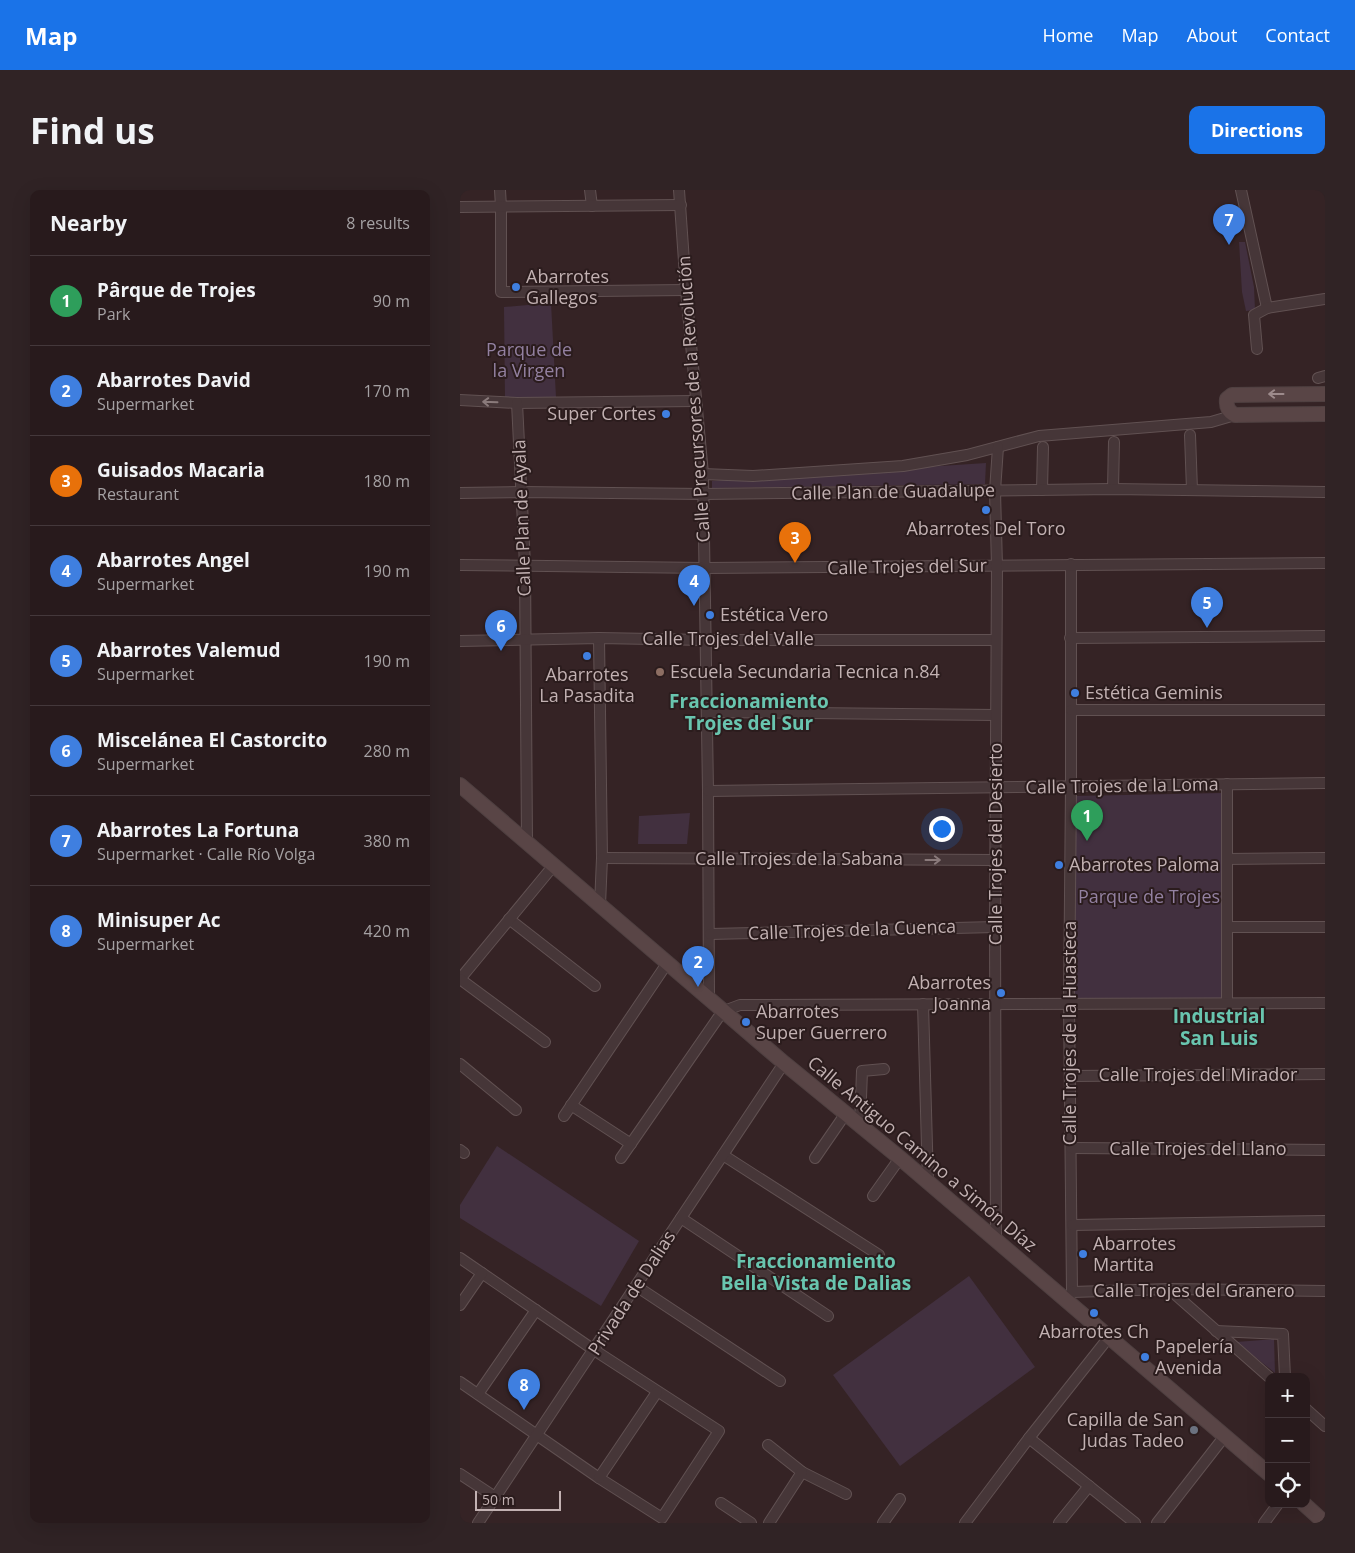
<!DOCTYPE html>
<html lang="en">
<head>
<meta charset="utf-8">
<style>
  body { margin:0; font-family:"Open Sans",sans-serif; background:#302325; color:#f1f3f6 }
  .controls { position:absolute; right:15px; bottom:15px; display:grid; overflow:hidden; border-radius:10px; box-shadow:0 5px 20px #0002 }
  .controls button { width:45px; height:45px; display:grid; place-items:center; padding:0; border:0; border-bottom:1px solid #44383b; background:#281a1c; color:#f1f3f6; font:25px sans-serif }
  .scale { position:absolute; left:15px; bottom:12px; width:86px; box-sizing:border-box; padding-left:5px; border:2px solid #c2b1b2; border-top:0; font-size:14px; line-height:18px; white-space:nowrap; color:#c2b1b2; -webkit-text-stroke:4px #2b1c1d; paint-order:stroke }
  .you { position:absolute; left:481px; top:638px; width:18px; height:18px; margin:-12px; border:4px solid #fff; border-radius:50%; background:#1a73e8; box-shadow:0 0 0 8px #1a73e833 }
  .badge { display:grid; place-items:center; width:32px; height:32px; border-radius:50%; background:#1a73e8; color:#fff; font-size:16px; font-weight:700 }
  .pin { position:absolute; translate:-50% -41px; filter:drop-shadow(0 1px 2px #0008) }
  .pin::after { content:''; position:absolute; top:26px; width:18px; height:15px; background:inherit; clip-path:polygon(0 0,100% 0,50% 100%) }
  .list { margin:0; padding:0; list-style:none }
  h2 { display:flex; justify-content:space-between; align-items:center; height:65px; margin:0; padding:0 20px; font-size:21px }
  h2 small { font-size:16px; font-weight:400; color:#a5a1a3 }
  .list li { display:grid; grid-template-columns:32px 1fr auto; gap:15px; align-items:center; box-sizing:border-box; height:90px; padding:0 20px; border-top:1px solid #44383b }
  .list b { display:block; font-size:19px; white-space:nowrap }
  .list p { margin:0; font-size:16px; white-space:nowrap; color:#a5a1a3 }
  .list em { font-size:16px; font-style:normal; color:#a5a1a3 }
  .icon { flex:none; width:28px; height:28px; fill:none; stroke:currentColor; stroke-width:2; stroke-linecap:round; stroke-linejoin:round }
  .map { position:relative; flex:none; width:865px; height:1333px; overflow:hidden; border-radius:10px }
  header { display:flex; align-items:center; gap:30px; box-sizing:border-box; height:70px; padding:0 25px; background:#1a73e8; color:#fff }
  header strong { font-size:24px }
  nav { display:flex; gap:28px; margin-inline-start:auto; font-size:18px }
  .intro { display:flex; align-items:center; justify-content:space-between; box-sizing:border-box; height:120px; padding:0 30px }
  h1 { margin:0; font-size:35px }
  .button { padding:12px 22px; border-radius:10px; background:#1a73e8; color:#fff; font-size:18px; font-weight:700 }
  main { display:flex; gap:30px; padding:0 30px }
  aside { flex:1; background:#281a1c; border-radius:10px; box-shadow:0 5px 20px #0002 }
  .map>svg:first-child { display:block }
  .green { fill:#42303f }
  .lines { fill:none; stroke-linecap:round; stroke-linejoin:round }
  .street-casing { stroke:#615152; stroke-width:12 }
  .secondary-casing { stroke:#4f4041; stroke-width:16 }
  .street { stroke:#463638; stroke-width:10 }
  .secondary { stroke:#594546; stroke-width:14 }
  .oneway { stroke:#9d8b8c }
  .oneway2 { stroke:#8a7a7b }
  .shop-dot { fill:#3f7fe0; stroke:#2b1c1d; stroke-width:2 }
  .education-dot { fill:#8d6e63; stroke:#2b1c1d; stroke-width:2 }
  .worship-dot { fill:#6b7280; stroke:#2b1c1d; stroke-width:2 }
  .labels { text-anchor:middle; stroke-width:4; stroke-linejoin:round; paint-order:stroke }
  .poi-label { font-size:18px; fill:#c2b1b2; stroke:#2b1c1d; text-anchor:start }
  .park-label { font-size:18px; fill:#9381a1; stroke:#2b1c1d }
  .street-label { font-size:18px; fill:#c2b1b2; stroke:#2b1c1d }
  .neighbourhood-label { font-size:19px; font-weight:bold; fill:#69c5af; stroke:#2b1c1d }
</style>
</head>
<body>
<header>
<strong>Map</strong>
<nav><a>Home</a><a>Map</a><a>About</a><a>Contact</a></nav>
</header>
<div class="intro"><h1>Find us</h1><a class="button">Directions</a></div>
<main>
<aside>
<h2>Nearby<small>8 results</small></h2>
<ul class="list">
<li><span class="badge" style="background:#2e9e5b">1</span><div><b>Pârque de Trojes</b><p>Park</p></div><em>90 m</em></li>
<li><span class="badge" style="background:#3f7fe0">2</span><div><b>Abarrotes David</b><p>Supermarket</p></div><em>170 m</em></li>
<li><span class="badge" style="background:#e8710a">3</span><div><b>Guisados Macaria</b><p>Restaurant</p></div><em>180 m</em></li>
<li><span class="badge" style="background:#3f7fe0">4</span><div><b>Abarrotes Angel</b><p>Supermarket</p></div><em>190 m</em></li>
<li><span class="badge" style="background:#3f7fe0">5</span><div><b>Abarrotes Valemud</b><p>Supermarket</p></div><em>190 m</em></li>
<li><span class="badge" style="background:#3f7fe0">6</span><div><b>Miscelánea El Castorcito</b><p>Supermarket</p></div><em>280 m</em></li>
<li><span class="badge" style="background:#3f7fe0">7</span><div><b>Abarrotes La Fortuna</b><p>Supermarket · Calle Río Volga</p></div><em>380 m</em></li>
<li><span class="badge" style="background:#3f7fe0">8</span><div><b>Minisuper Ac</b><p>Supermarket</p></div><em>420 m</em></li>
</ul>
</aside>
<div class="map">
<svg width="865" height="1333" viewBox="0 0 865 1333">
  <rect width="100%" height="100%" fill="#352325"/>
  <g class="green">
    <path d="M779 52H785L794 97 795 120 786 121 782 102Z"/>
    <path d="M91 113 96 207 45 209 44 117Z"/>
    <path d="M526 273 525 294 252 298V291Z"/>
    <path d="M762 603 761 809H615L616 606Z"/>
    <path d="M230 623 227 654H178L179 626Z"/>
    <path d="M37 956 179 1051 141 1116 0 1028V1015Z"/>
    <path d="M509 1086 575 1177 440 1276 373 1185Z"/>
    <path d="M814 1149 815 1183 776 1152Z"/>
  </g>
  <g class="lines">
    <defs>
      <g id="street">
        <path d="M40 0 41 17V102L226 100"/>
        <path d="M130 0 132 16"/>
        <path d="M219 0 226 100 243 284 248 601 249 808"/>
        <path d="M781 0 807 118"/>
        <path d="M0 17 221 15"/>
        <path d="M797 159 794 125 807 118 865 109"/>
        <path d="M858 188 865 186"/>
        <path d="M0 210 57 213 236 211"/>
        <path d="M57 213 65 375 67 653"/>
        <path d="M730 245 732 300"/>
        <path d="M243 284 293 286 443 276 507 265 579 246 751 232 775 225"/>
        <path d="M653 299 654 252"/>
        <path d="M582 300 583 257"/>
        <path d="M0 303 61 302 243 304 653 299 865 302"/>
        <path d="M611 374V597L609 813 612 1102"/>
        <path d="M0 375 245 378 865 373"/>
        <path d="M139 448 142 668 140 715"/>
        <path d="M610 448 865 446"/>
        <path d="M0 451 139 448 246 450H536"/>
        <path d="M611 520H865"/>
        <path d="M247 522 536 525"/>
        <path d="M248 601 865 593"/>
        <path d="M142 668 535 670"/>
        <path d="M767 669 865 668"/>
        <path d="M49 729 135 796"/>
        <path d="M767 737H865"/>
        <path d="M250 744 535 737"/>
        <path d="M0 789 94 675"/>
        <path d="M0 789 85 852"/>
        <path d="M767 813V594"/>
        <path d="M463 814 468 992"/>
        <path d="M0 874 56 920"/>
        <path d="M610 886 865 884"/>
        <path d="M111 915 171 954"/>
        <path d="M104 926 208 772"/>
        <path d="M400 934 402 881 424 879"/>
        <path d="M611 958 865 960"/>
        <path d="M0 960 4 963"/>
        <path d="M263 965 419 1065"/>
        <path d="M161 968 258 828 264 821 280 815 865 813"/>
        <path d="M355 968 386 923"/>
        <path d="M413 1006 440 968"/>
        <path d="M221 1028 368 1126"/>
        <path d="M612 1035 865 1031"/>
        <path d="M536 1051 535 737 537 376 535 301 538 257"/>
        <path d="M0 1068 134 1160 259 1241 202 1328 139 1288 0 1192"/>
        <path d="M176 1096 320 1191"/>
        <path d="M709 1099 809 1187"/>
        <path d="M608 1108 612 1102 709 1099 865 1101"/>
        <path d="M0 1115 22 1083"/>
        <path d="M756 1141 823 1144 825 1187"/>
        <path d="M18 1204 76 1120"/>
        <path d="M846 1219 865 1236"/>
        <path d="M569 1248 675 1333"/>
        <path d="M308 1255 342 1282 386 1304"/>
        <path d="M0 1284 35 1307"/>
        <path d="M139 1288 197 1202"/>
        <path d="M261 1313 291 1333"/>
        <path d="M18 1333 324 873"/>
        <path d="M309 1333 342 1282"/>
        <path d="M423 1333 440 1309"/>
        <path d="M505 1333 569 1248 649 1147"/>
        <path d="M599 1333 629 1296"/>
        <path d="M697 1333 764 1247"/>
        <path d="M804 1333 818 1314"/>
      </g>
      <g id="secondary">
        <path d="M865 204 772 205 767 209C766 217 768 221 775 225L865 224"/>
        <path d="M0 595 324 873 440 968 809 1284"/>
        <path d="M844 1314 865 1333"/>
      </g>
    </defs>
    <use href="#street" class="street-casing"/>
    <use href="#secondary" class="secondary-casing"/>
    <use href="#street" class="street"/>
    <use href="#secondary" class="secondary"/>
  </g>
  <defs><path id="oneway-shaft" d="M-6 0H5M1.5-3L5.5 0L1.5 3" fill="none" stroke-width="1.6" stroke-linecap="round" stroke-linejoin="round" transform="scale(1.25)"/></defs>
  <use class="oneway" href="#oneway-shaft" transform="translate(816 204) rotate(180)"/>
  <g class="oneway2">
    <use href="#oneway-shaft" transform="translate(30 212) rotate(-178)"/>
    <use href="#oneway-shaft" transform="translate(473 670)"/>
  </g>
  <g class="shop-dot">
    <circle cx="56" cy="97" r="5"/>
    <circle cx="206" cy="224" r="5"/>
    <circle cx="526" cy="320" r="5"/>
    <circle cx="250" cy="425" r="5"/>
    <circle cx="127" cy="466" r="5"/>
    <circle cx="615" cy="503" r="5"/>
    <circle cx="599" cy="675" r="5"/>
    <circle cx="541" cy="803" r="5"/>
    <circle cx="286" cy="832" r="5"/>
    <circle cx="623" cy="1064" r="5"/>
    <circle cx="634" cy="1123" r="5"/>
    <circle cx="685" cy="1167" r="5"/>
  </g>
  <circle class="education-dot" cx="200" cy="482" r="5"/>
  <circle class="worship-dot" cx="734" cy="1240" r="5"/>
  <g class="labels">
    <g class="poi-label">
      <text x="66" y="93">Abarrotes<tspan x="66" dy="21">Gallegos</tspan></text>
      <text x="196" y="230" text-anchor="end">Super Cortes</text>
      <text x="526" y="345" text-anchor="middle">Abarrotes Del Toro</text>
      <text x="260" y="431">Estética Vero</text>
      <text x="210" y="488">Escuela Secundaria Tecnica n.84</text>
      <text x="127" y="491" text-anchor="middle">Abarrotes<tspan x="127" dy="21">La Pasadita</tspan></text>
      <text x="625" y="509">Estética Geminis</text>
      <text x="609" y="681">Abarrotes Paloma</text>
      <text x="531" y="799" text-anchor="end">Abarrotes<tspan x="531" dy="21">Joanna</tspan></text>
      <text x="296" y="828">Abarrotes<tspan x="296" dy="21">Super Guerrero</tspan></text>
      <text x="633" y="1060">Abarrotes<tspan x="633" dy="21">Martita</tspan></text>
      <text x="634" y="1148" text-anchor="middle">Abarrotes Ch</text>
      <text x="695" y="1163">Papelería<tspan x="695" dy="21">Avenida</tspan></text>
      <text x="724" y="1236" text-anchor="end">Capilla de San<tspan x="724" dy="21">Judas Tadeo</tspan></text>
    </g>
    <g class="park-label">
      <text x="69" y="166">Parque de<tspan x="69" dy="21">la Virgen</tspan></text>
      <text x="689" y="713">Parque de Trojes</text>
    </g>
    <g class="street-label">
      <text transform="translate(234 209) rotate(-94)" y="6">Calle Precursores de la Revolución</text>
      <text transform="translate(433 302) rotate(-1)" y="6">Calle Plan de Guadalupe</text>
      <text transform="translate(62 328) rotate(-92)" y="6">Calle Plan de Ayala</text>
      <text transform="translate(447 377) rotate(-1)" y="6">Calle Trojes del Sur</text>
      <text x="268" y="455">Calle Trojes del Valle</text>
      <text transform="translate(662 596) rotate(-1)" y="6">Calle Trojes de la Loma</text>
      <text transform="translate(536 654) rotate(-90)" y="6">Calle Trojes del Desierto</text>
      <text x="339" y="675">Calle Trojes de la Sabana</text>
      <text transform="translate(392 740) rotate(-2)" y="6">Calle Trojes de la Cuenca</text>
      <text transform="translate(610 843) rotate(-90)" y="6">Calle Trojes de la Huasteca</text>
      <text x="738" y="891">Calle Trojes del Mirador</text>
      <text x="738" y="965">Calle Trojes del Llano</text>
      <text transform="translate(462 964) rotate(40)" y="6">Calle Antiguo Camino a Simón Díaz</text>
      <text x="734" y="1107">Calle Trojes del Granero</text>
      <text transform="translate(172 1103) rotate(-57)" y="6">Privada de Dalias</text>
    </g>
    <g class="neighbourhood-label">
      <text x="289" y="518">Fraccionamiento<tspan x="289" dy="22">Trojes del Sur</tspan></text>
      <text x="759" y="833">Industrial<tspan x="759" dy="22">San Luis</tspan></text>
      <text x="356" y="1078">Fraccionamiento<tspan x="356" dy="22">Bella Vista de Dalias</tspan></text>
    </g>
  </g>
</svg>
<div class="controls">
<button>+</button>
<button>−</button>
<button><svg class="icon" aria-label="locate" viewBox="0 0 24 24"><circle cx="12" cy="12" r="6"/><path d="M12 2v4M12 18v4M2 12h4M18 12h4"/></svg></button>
</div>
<div class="scale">50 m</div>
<div class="you"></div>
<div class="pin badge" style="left:627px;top:651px;background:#2e9e5b">1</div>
<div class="pin badge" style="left:238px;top:797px;background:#3f7fe0">2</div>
<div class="pin badge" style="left:335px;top:373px;background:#e8710a">3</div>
<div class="pin badge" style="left:234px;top:416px;background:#3f7fe0">4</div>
<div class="pin badge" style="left:747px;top:438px;background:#3f7fe0">5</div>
<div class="pin badge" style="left:41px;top:461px;background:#3f7fe0">6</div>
<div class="pin badge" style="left:769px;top:55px;background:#3f7fe0">7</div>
<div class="pin badge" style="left:64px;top:1220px;background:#3f7fe0">8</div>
</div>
</main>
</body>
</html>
